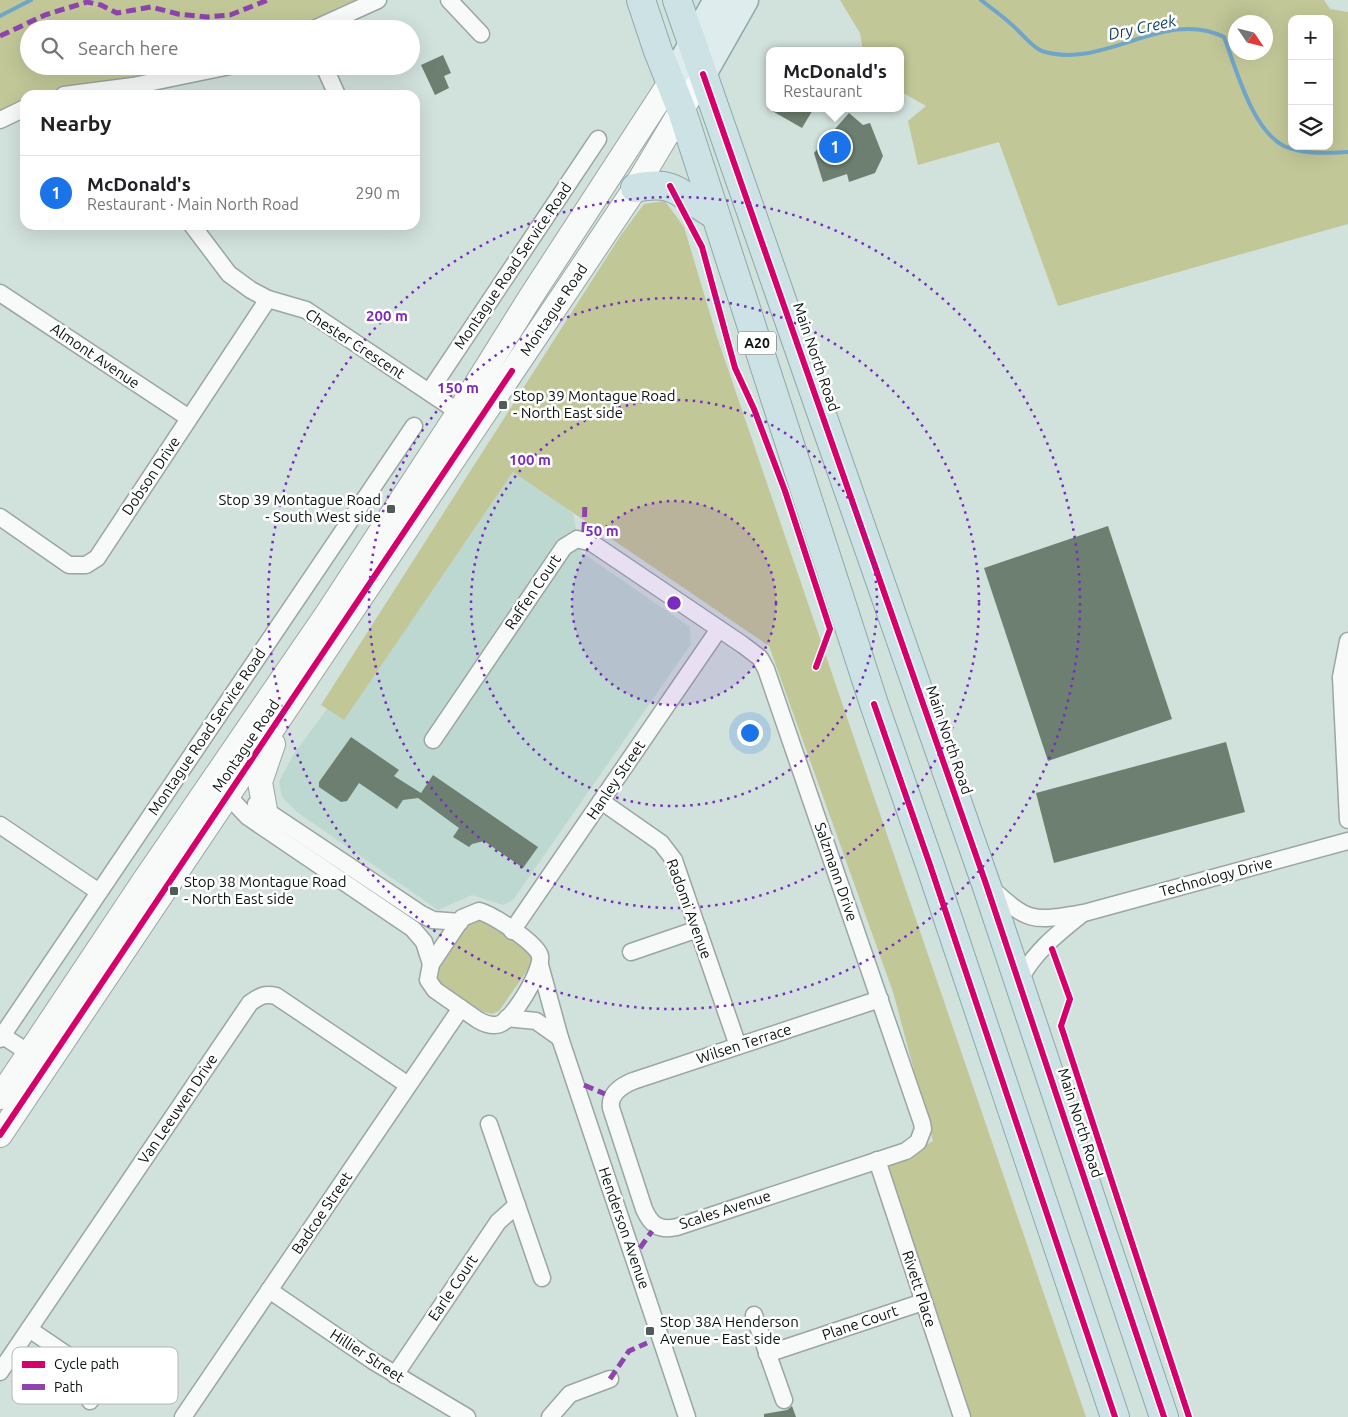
<!DOCTYPE html>
<html lang="en">
<head>
<meta charset="utf-8">
<style>
  body { margin:0; font-family:Ubuntu,sans-serif; background:#f2f2f2; color:#202124 }
  .controls { position:absolute; right:15px; top:15px; display:grid; overflow:hidden; border-radius:10px; box-shadow:0 5px 20px #0002 }
  .controls button { width:45px; height:45px; display:grid; place-items:center; padding:0; border:0; border-bottom:1px solid #e0e0e0; background:#fff; color:#202124; font:25px sans-serif }
  .compass { position:absolute; left:1228px; top:15px; width:45px; height:45px; border-radius:50%; background:#fff; box-shadow:0 5px 20px #0002; rotate:125deg }
  .you { position:absolute; left:749px; top:732px; width:18px; height:18px; margin:-12px; border:4px solid #fff; border-radius:50%; background:#1a73e8; box-shadow:0 0 0 8px #1a73e833 }
  .badge { display:grid; place-items:center; width:32px; height:32px; border-radius:50%; background:#1a73e8; color:#fff; font-size:16px; font-weight:700 }
  .pin { position:absolute; translate:-50% -50%; border:2px solid #fff; box-shadow:0 1px 5px #0006 }
  .popup { position:absolute; left:766px; top:47px; width:138px; height:65px; box-sizing:border-box; display:grid; place-content:center; border-radius:10px; background:#fff; filter:drop-shadow(0 1px 4px #0005); font-size:16px; white-space:nowrap; color:#757577 }
  .popup b { font-size:19px; color:#202124 }
  .popup::after { content:''; position:absolute; left:50%; top:100%; margin-left:-10px; border:10px solid transparent; border-top-color:#fff }
  .list { margin:0; padding:0; list-style:none }
  h2 { display:flex; justify-content:space-between; align-items:center; height:65px; margin:0; padding:0 20px; font-size:21px }
  h2 small { font-size:16px; font-weight:400; color:#757577 }
  .list li { display:grid; grid-template-columns:32px 1fr auto; gap:15px; align-items:center; box-sizing:border-box; height:75px; padding:0 20px; border-top:1px solid #e0e0e0 }
  .list b { display:block; font-size:19px; white-space:nowrap }
  .list p { margin:0; font-size:16px; white-space:nowrap; color:#757577 }
  .list em { font-size:16px; font-style:normal; color:#757577 }
  .icon { flex:none; width:28px; height:28px; fill:none; stroke:currentColor; stroke-width:2; stroke-linecap:round; stroke-linejoin:round }
  .map { position:relative; flex:none; width:1348px; height:1417px; overflow:hidden }
  .search { position:absolute; background:#fff; box-shadow:0 5px 20px #0002; left:20px; top:20px; width:400px; height:55px; display:flex; align-items:center; gap:12px; box-sizing:border-box; padding:0 18px; border-radius:28px; color:#757577; font-size:19px }
  .panel { position:absolute; background:#fff; box-shadow:0 5px 20px #0002; left:20px; top:90px; width:400px; height:140px; border-radius:15px }
  .map>svg:first-child { display:block }
  .built { fill:#bdd8d0 }
  .green { fill:#c2c798; fill-rule:evenodd }
  .lines { fill:none; stroke-linecap:round; stroke-linejoin:round }
  .stream { stroke:#70a5c9; stroke-width:4 }
  .building { fill:#6d7f70 }
  .street-casing { stroke:#9aa6a2; stroke-width:19 }
  .secondary-casing { stroke:#9aa6a2; stroke-width:26 }
  .primary-casing { stroke:#8da9aa; stroke-width:29 }
  .highway-casing { stroke:#8da9aa; stroke-width:30 }
  .street { stroke:#f8fafa; stroke-width:16 }
  .secondary { stroke:#f8fafa; stroke-width:24 }
  .primary { stroke:#deeced; stroke-width:26 }
  .highway { stroke:#cde2e4; stroke-width:28 }
  .quiet { stroke:#8e44ad; stroke-width:5; stroke-dasharray:10 5; stroke-linecap:butt }
  .cycleway-casing { stroke:#fff; stroke-width:9 }
  .cycleway { stroke:#d6006c; stroke-width:6 }
  .ring { fill:none; stroke:#7b2cbf; stroke-width:2.5; stroke-dasharray:2.5 5 }
  .poi-dot { fill:#4f5b57; stroke:#fff; stroke-width:2 }
  .labels { text-anchor:middle; stroke-width:5; stroke-linejoin:round; paint-order:stroke }
  .shield { fill:#fff; stroke:#535a58; stroke-width:1 }
  .shield-label { font-size:14px; font-weight:bold; fill:#091310 }
  .street-label { font-size:15px; fill:#091310; stroke:#fff }
  .poi-label { font-size:15px; fill:#091310; stroke:#fff; text-anchor:start }
  .water-label { font-size:16px; font-style:italic; fill:#0e4367; stroke:#fff }
  .key { fill:#fff; stroke:#b5b8b7; stroke-width:1 }
  .key-label { font-size:14px; fill:#091310 }
  .centre { fill:#7b2cbf; stroke:#fff; stroke-width:2.5 }
  .ring-label { font-size:15px; text-anchor:middle; font-weight:bold; fill:#7b2cbf; stroke:#fff; stroke-width:5; stroke-linejoin:round; paint-order:stroke }
</style>
</head>
<body>
<div class="map">
<svg width="1348" height="1417" viewBox="0 0 1348 1417">
  <rect width="100%" height="100%" fill="#d1e1dc"/>
  <path class="built" d="M513 472 560 502 573 514 581 552 690 627 691 644 513 900 503 905 472 895 438 910 297 812 282 797 279 782 293 755 327 709 344 719Z"/>
  <g class="green">
    <path d="M0 0H378L314 29H29V66H230L64 95H25V108L0 120Z"/>
    <path d="M840 0H1324L1330 9 1348 12V224L1058 306 999 142 918 165 908 121 926 106 900 91V51H863L860 33ZM1292 19H1329V146H1292ZM1236 22H1266V52H1236Z"/>
    <path d="M665 201 684 227 717 337 1086 1417H971L887 1168 933 1141 893 992 769 646 513 472 344 720 321 705 621 235 644 204Z"/>
    <path d="M476 921H484L529 951 532 957 531 965 499 1011 492 1014 484 1012C474 1006 439 988 437 977 435 966 462 934 469 924Z"/>
  </g>
  <g class="lines">
    <g class="stream">
      <path d="M981 0C991 8 1001 15 1011 24 1020 31 1031 47 1042 51 1103 71 1165 7 1224 37 1236 68 1252 130 1284 146 1304 155 1327 153 1348 152"/>
      <path d="M0 16 31 0"/>
    </g>
  </g>
  <g class="building">
    <path d="M443 55 451 73 444 76 449 88 435 95 421 65Z"/>
    <path d="M767 108H814L802 128Z"/>
    <path d="M849 113 863 125 870 123 883 156 875 173 849 182 847 174 823 182 814 153Z"/>
    <path d="M1108 526 1172 719 1048 761 984 568Z"/>
    <path d="M351 737 399 770 394 776 421 793 433 775 538 847 523 868 484 841 472 844 469 847 453 837 459 828 418 798 403 800 397 809 359 783 347 801 341 802 319 787V782Z"/>
    <path d="M1226 742 1245 812 1054 863 1036 793Z"/>
    <path d="M792 1406 796 1417H764V1414L787 1410Z"/>
  </g>
  <g class="lines">
    <defs>
      <g id="street">
        <path d="M449 0 481 34"/>
        <path d="M314 29 378 0"/>
        <path d="M324 66 337 95"/>
        <path d="M64 95 133 86 230 66"/>
        <path d="M0 120 25 108"/>
        <path d="M192 225 229 274 251 290 268 299 306 310 466 417"/>
        <path d="M0 293 189 418"/>
        <path d="M429 392 598 139"/>
        <path d="M0 517 69 565H86L97 558 268 299"/>
        <path d="M1348 641 1341 677 1348 820"/>
        <path d="M433 740 564 547 577 539 592 543 743 645 760 658 766 669 922 1123 923 1129 918 1142 906 1151 677 1227C659 1231 651 1225 644 1209L611 1108C609 1094 621 1086 633 1081L880 999"/>
        <path d="M228 796 248 817 413 929 424 942 431 964"/>
        <path d="M601 801 661 843 674 860 738 1046"/>
        <path d="M256 804 421 914 433 920 460 922"/>
        <path d="M0 825 99 892"/>
        <path d="M991 888C1030 924 1033 921 1084 913L1348 841"/>
        <path d="M479 911C493 915 537 943 540 956 543 970 513 1019 500 1024 492 1027 485 1024 478 1020L435 990 428 980 431 964 462 918Z"/>
        <path d="M512 931 719 629"/>
        <path d="M631 952 698 929"/>
        <path d="M540 965 560 1038 687 1417"/>
        <path d="M1019 981C1034 952 1057 934 1082 914"/>
        <path d="M507 1018 536 1021 560 1038"/>
        <path d="M0 1034 38 1059"/>
        <path d="M0 1039 414 426"/>
        <path d="M489 1124 542 1278"/>
        <path d="M877 1160 962 1417"/>
        <path d="M269 1290 373 1361 467 1417"/>
        <path d="M754 1315 784 1400"/>
        <path d="M29 1329 104 1380 90 1401"/>
        <path d="M767 1354 923 1302"/>
        <path d="M0 1372 250 1003C260 996 265 993 276 996L408 1085"/>
        <path d="M395 1375 498 1222 517 1205"/>
        <path d="M183 1417 461 1008"/>
        <path d="M550 1417 570 1394 610 1379"/>
      </g>
      <g id="secondary">
        <path d="M265 810 260 782 273 744"/>
        <path d="M0 1097 144 881 327 614 459 412 530 298 671 81"/>
        <path d="M0 1135 632 193 703 74"/>
      </g>
      <g id="primary">
        <path d="M703 74 745 0"/>
        <path d="M671 81 717 0"/>
      </g>
      <g id="highway">
        <path d="M641 0 658 51 682 111 874 704 930 865 1115 1417"/>
        <path d="M677 0 986 884 1164 1417"/>
        <path d="M635 188C677 179 681 196 715 215"/>
      </g>
    </defs>
    <use href="#street" class="street-casing"/>
    <use href="#secondary" class="secondary-casing"/>
    <use href="#primary" class="primary-casing"/>
    <use href="#highway" class="highway-casing"/>
    <use href="#street" class="street"/>
    <use href="#secondary" class="secondary"/>
    <use href="#primary" class="primary"/>
    <use href="#highway" class="highway"/>
    <g class="quiet">
      <path d="M0 36 45 15 87 2 101 5 117 13 151 7 178 14 207 17 230 15 268 0"/>
      <path d="M584 532 585 502"/>
      <path d="M584 1085 605 1094"/>
      <path d="M640 1248 652 1231"/>
      <path d="M610 1379 629 1351 647 1343"/>
    </g>
    <defs>
      <g id="cycleway">
        <path d="M703 74 986 884 1164 1417"/>
        <path d="M670 186 702 247 735 368 754 409 785 491 830 629 816 667"/>
        <path d="M874 704 930 865 1115 1417"/>
        <path d="M1052 949 1070 999 1061 1026 1189 1417"/>
        <path d="M0 1135 512 371"/>
      </g>
    </defs>
    <use href="#cycleway" class="cycleway-casing"/>
    <use href="#cycleway" class="cycleway"/>
  </g>
  <circle cx="674" cy="603" r="102" fill="#7b2cbf" fill-opacity=".12"/>
  <g class="ring">
    <circle cx="674" cy="603" r="102"/>
    <circle cx="674" cy="603" r="203"/>
    <circle cx="674" cy="603" r="305"/>
    <circle cx="674" cy="603" r="406"/>
  </g>
  <g class="poi-dot">
    <rect x="498" y="400" width="10" height="10" rx="2.5"/>
    <rect x="386" y="504" width="10" height="10" rx="2.5"/>
    <rect x="169" y="886" width="10" height="10" rx="2.5"/>
    <rect x="645" y="1326" width="10" height="10" rx="2.5"/>
  </g>
  <g class="labels">
    <rect class="shield" x="738" y="331.5" width="38" height="23" rx="4"/>
    <g class="shield-label">
      <text x="757" y="348">A20</text>
    </g>
    <g class="street-label">
      <text transform="translate(513 266) rotate(-56)" y="5">Montague Road Service Road</text>
      <text transform="translate(554 310) rotate(-56)" y="5">Montague Road</text>
      <text transform="translate(355 344) rotate(33)" y="5">Chester Crescent</text>
      <text transform="translate(95 356) rotate(34)" y="5">Almont Avenue</text>
      <text transform="translate(816 357) rotate(71)" y="5">Main North Road</text>
      <text transform="translate(151 476) rotate(-56)" y="5">Dobson Drive</text>
      <text transform="translate(533 592) rotate(-56)" y="5">Raffen Court</text>
      <text transform="translate(207 732) rotate(-56)" y="5">Montague Road Service Road</text>
      <text transform="translate(949 740) rotate(71)" y="5">Main North Road</text>
      <text transform="translate(246 746) rotate(-56)" y="5">Montague Road</text>
      <text transform="translate(616 780) rotate(-56)" y="5">Hanley Street</text>
      <text transform="translate(836 872) rotate(71)" y="5">Salzmann Drive</text>
      <text transform="translate(1216 877) rotate(-15)" y="5">Technology Drive</text>
      <text transform="translate(689 909) rotate(70)" y="5">Radomi Avenue</text>
      <text transform="translate(744 1044) rotate(-18)" y="5">Wilsen Terrace</text>
      <text transform="translate(178 1109) rotate(-56)" y="5">Van Leeuwen Drive</text>
      <text transform="translate(1080 1123) rotate(72)" y="5">Main North Road</text>
      <text transform="translate(725 1210) rotate(-18)" y="5">Scales Avenue</text>
      <text transform="translate(322 1213) rotate(-56)" y="5">Badcoe Street</text>
      <text transform="translate(624 1228) rotate(71)" y="5">Henderson Avenue</text>
      <text transform="translate(453 1288) rotate(-56)" y="5">Earle Court</text>
      <text transform="translate(919 1289) rotate(72)" y="5">Rivett Place</text>
      <text transform="translate(860 1323) rotate(-19)" y="5">Plane Court</text>
      <text transform="translate(367 1356) rotate(33)" y="5">Hillier Street</text>
    </g>
    <g class="poi-label">
      <text x="513" y="401">Stop 39 Montague Road<tspan x="513" dy="17">- North East side</tspan></text>
      <text x="381" y="505" text-anchor="end">Stop 39 Montague Road<tspan x="381" dy="17">- South West side</tspan></text>
      <text x="184" y="887">Stop 38 Montague Road<tspan x="184" dy="17">- North East side</tspan></text>
      <text x="660" y="1327">Stop 38A Henderson<tspan x="660" dy="17">Avenue - East side</tspan></text>
    </g>
    <g class="water-label">
      <text transform="translate(1142 27) rotate(-12)" y="6">Dry Creek</text>
    </g>
  </g>
  <rect x="12" y="1347" width="166" height="57" rx="8" class="key"/>
  <rect x="22" y="1361" width="23" height="7" fill="#d6006c"/>
  <rect x="22" y="1384" width="23" height="6" fill="#8e44ad"/>
  <g class="key-label">
    <text x="54" y="1369">Cycle path</text>
    <text x="54" y="1392">Path</text>
  </g>
  <circle cx="674" cy="603" r="8" class="centre"/>
  <g class="ring-label">
    <text x="387" y="321">200 m</text>
    <text x="458" y="393">150 m</text>
    <text x="530" y="465">100 m</text>
    <text x="602" y="536">50 m</text>
  </g>
</svg>
<div class="controls">
<button>+</button>
<button>−</button>
<button><svg class="icon" aria-label="layers" viewBox="0 0 24 24"><path d="M12 4l9 5-9 5-9-5zM3 14l9 5 9-5"/></svg></button>
</div>
<svg class="compass" viewBox="-18 -18 36 36"><path d="M0-13l5 13h-10z" fill="#e53935"/><path d="M0 13l5-13h-10z" fill="#757577"/></svg>
<div class="you"></div>
<div class="pin badge" style="left:835px;top:147px">1</div>
<div class="popup"><b>McDonald's</b>Restaurant</div>
<div class="search"><svg class="icon" aria-label="search" viewBox="0 0 24 24"><circle cx="10" cy="10" r="6"/><path d="M15 15l6 6"/></svg>Search here</div>
<section class="panel">
<h2>Nearby<small></small></h2>
<ul class="list">
<li><span class="badge">1</span><div><b>McDonald's</b><p>Restaurant · Main North Road</p></div><em>290 m</em></li>
</ul>
</section>
</div>
</body>
</html>
